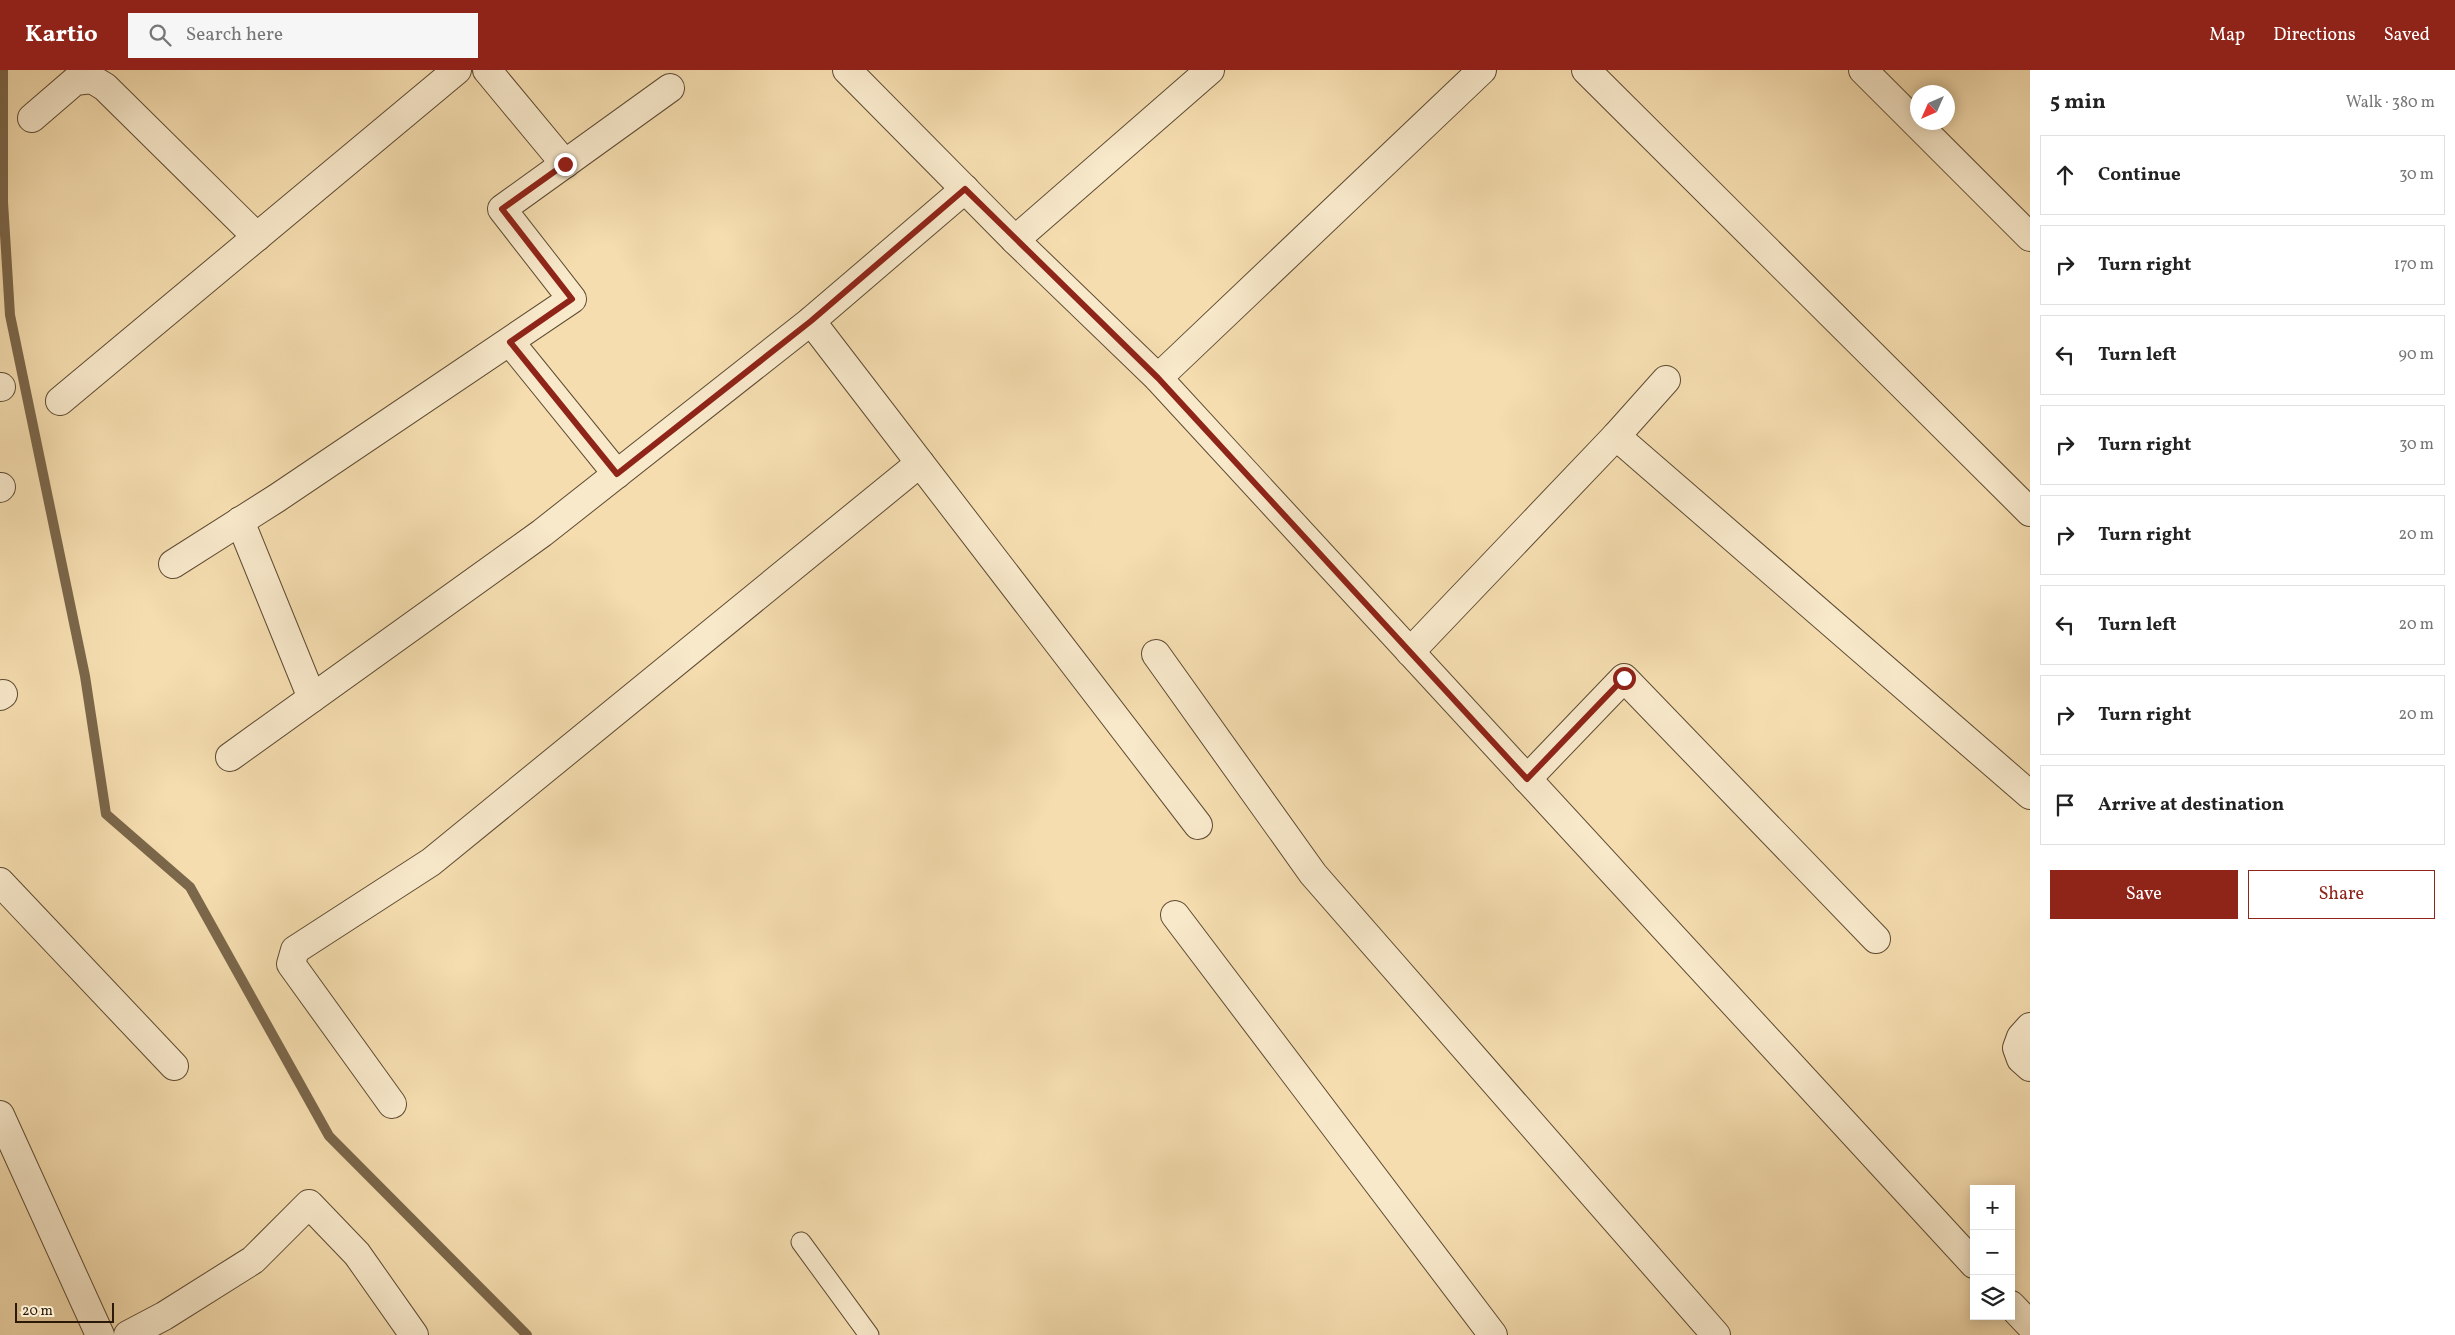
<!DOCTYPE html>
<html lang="en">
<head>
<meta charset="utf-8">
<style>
  body { margin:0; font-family:Vollkorn,serif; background:#f6f6f6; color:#222 }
  .controls { position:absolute; right:15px; bottom:15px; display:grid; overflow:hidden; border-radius:0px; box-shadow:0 2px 12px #0003 }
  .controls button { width:45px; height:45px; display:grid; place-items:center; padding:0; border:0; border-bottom:1px solid #e0e0e0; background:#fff; color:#222; font:25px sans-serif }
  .compass { position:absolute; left:1910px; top:15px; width:45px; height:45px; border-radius:50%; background:#fff; box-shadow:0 2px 12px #0003; rotate:225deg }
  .scale { position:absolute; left:15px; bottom:12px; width:99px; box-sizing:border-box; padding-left:5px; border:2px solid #2b1a0a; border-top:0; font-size:14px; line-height:18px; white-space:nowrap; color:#2b1a0a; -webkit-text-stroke:4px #f8e9cb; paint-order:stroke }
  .stop { position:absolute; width:15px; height:15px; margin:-11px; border:4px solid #8f2418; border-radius:50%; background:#fff }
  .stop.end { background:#8f2418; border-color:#fff; box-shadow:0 1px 5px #0008 }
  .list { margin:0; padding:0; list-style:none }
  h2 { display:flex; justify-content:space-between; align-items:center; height:65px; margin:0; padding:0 20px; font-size:21px }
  h2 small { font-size:16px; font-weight:400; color:#767676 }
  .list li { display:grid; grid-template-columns:32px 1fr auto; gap:15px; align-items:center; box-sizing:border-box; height:80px; margin:0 10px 10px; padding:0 10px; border:1px solid #e0e0e0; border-radius:0px }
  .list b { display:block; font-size:19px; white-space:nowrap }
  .list em { font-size:16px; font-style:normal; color:#767676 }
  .actions { display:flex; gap:10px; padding:15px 20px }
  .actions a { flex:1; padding:11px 0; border:1px solid #8f2418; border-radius:0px; text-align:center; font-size:18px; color:#8f2418 }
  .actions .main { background:#8f2418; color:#fff }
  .icon { flex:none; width:28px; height:28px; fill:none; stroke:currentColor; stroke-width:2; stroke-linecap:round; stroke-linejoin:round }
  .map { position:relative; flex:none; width:2030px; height:1265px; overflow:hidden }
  header { display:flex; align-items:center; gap:30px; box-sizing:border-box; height:70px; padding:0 25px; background:#8f2418; color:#fff }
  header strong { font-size:24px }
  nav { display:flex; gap:28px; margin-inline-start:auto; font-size:18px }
  .search { width:350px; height:45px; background:#f6f6f6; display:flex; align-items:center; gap:12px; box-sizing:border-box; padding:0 18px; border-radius:0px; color:#767676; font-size:19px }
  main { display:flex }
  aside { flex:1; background:#fff }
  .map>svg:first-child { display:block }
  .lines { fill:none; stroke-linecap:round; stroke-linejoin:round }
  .stream { stroke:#7b674b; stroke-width:10 }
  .lane-casing { stroke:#5e4b33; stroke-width:21 }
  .street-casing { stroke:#5e4b33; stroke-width:30 }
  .lane { stroke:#f8e9cb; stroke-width:19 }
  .street { stroke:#f8e9cb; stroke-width:28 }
  .route { stroke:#8f2418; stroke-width:6 }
</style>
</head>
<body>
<header>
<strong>Kartio</strong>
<div class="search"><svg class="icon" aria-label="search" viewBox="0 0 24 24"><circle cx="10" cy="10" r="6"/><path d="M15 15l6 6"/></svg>Search here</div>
<nav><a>Map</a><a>Directions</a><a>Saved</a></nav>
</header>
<main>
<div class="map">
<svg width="2030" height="1265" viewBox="0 0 2030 1265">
  <rect width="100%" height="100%" fill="#f5ddaf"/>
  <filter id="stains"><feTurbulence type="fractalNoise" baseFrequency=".004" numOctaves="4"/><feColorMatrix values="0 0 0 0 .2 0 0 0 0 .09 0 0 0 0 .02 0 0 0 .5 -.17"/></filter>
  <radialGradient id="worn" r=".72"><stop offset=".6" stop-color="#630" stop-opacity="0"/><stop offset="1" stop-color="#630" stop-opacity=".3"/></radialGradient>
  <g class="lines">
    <path class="stream" d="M3 0V132L10 245 85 606 106 744 190 817 329 1066 527 1265"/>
    <defs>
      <path id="lane" d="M801 1172 869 1265"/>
      <g id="street">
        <path d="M487 0 565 94"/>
        <path d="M847 0 1015 170 1158 308 1974 1194"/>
        <path d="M1586 0 2030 442"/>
        <path d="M1863 0 2030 167"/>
        <path d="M32 48 75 11 92 9 105 17 257 167"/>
        <path d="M1015 170 1210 0"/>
        <path d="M811 251 1198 755"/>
        <path d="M510 272 617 404"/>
        <path d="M1158 308 1482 0"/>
        <path d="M0 317H1"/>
        <path d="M60 331 457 0"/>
        <path d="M1616 366 2030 725"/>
        <path d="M0 418 1 417"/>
        <path d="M240 451 312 628"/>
        <path d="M173 494 277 428 572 229 502 139 670 18"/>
        <path d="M1410 582 1616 366 1666 310"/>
        <path d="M1156 584 1313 804 1716 1265"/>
        <path d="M0 626 3 624"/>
        <path d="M230 687 542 463 811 251 965 119"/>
        <path d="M1527 709 1624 608 1876 869"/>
        <path d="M0 812 174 996"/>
        <path d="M1175 845 1493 1265"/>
        <path d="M2030 957 2021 967 2017 978 2021 989 2030 997"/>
        <path d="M392 1034 291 894 295 880 431 792 920 393"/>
        <path d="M0 1045 100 1265"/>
        <path d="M2011 1235 2030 1255"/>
        <path d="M128 1265 164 1246 253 1190 309 1134 357 1184 414 1265"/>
      </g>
    </defs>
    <use href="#lane" class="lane-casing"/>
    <use href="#street" class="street-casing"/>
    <use href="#lane" class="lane"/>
    <use href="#street" class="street"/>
  </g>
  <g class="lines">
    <path class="route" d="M565 94 502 139 572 229 510 272 617 404 811 251 965 119 1158 308 1527 709 1624 608"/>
  </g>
  <rect width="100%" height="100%" filter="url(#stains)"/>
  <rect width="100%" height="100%" fill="url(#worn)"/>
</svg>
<div class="controls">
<button>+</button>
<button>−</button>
<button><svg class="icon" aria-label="layers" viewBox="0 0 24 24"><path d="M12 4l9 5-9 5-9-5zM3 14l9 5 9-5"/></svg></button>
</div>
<svg class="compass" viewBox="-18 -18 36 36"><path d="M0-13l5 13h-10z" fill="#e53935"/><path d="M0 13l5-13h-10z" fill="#767676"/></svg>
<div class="scale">20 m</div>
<div class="stop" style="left:1624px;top:608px"></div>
<div class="stop end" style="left:565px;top:94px"></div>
</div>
<aside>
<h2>5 min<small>Walk · 380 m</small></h2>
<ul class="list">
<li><svg class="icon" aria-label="ahead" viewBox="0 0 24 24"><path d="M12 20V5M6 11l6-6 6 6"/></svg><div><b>Continue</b></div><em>30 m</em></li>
<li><svg class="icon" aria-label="right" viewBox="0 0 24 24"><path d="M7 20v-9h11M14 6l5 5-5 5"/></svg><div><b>Turn right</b></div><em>170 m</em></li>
<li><svg class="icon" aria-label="left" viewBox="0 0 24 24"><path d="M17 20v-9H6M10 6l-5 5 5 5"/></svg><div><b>Turn left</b></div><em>90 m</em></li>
<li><svg class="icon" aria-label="right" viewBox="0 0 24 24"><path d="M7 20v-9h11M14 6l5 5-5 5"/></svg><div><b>Turn right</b></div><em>30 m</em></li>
<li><svg class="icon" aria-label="right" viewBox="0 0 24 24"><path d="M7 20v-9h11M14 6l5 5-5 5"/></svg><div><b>Turn right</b></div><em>20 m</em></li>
<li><svg class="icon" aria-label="left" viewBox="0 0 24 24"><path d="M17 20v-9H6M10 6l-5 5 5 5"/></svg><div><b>Turn left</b></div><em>20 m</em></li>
<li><svg class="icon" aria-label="right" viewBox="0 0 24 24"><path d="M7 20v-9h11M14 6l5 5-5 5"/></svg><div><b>Turn right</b></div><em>20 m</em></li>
<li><svg class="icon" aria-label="arrive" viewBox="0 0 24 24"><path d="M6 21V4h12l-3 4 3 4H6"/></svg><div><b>Arrive at destination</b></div></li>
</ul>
<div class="actions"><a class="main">Save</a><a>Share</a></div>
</aside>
</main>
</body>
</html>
